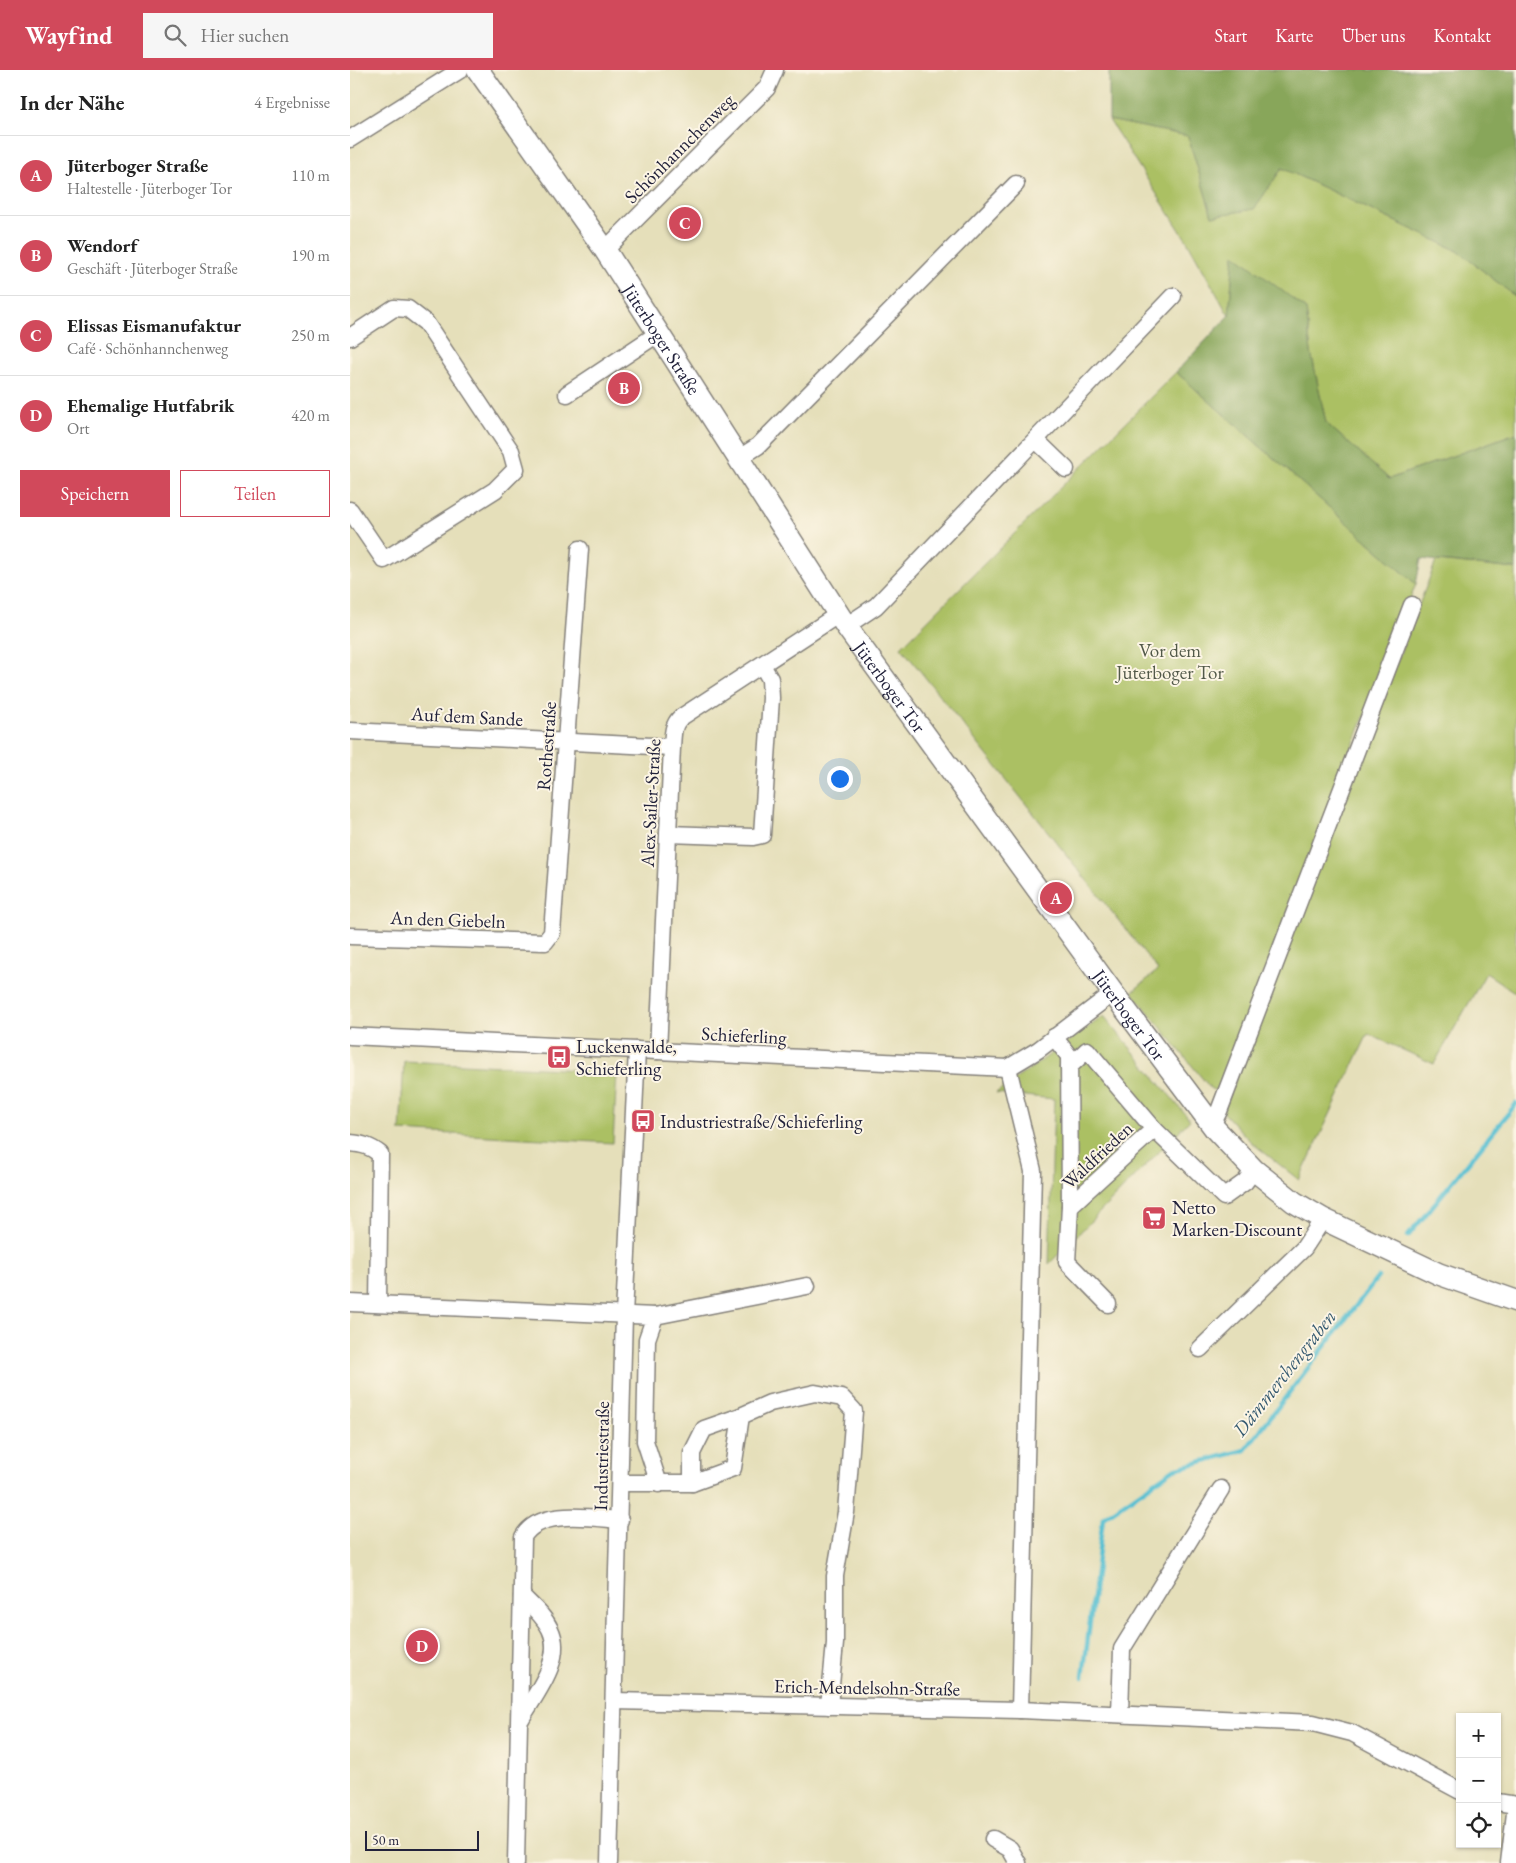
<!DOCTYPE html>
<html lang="de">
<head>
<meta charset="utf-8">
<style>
  body { margin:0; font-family:"EB Garamond",serif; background:#f6f6f6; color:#222 }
  .controls { position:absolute; right:15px; bottom:15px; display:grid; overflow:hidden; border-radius:0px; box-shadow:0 1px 4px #0004 }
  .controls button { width:45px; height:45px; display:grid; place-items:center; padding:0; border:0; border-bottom:1px solid #e0e0e0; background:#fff; color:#222; font:25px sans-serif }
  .scale { position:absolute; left:15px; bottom:12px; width:114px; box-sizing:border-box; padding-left:5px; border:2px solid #22223b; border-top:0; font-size:14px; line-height:18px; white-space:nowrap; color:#22223b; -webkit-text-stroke:4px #fcf5e5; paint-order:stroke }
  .you { position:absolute; left:489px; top:708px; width:18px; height:18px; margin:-12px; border:4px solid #fff; border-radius:50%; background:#1a73e8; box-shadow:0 0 0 8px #1a73e833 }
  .badge { display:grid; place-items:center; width:32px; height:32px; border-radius:50%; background:#d1495b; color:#fff; font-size:16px; font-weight:700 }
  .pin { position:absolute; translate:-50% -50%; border:2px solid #fff; box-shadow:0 1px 5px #0006 }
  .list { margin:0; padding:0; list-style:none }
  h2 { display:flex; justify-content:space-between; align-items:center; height:65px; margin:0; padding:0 20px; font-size:21px }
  h2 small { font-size:16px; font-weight:400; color:#767676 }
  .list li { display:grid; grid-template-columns:32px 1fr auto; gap:15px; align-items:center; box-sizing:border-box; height:80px; padding:0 20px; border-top:1px solid #e0e0e0 }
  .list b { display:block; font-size:19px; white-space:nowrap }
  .list p { margin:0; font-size:16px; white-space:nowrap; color:#767676 }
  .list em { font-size:16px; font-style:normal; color:#767676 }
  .actions { display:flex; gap:10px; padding:15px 20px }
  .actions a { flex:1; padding:11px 0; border:1px solid #d1495b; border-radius:0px; text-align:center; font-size:18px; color:#d1495b }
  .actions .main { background:#d1495b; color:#fff }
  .icon { flex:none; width:28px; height:28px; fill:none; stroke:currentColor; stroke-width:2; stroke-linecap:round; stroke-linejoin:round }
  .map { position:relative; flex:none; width:1166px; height:1793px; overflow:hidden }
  header { display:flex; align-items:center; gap:30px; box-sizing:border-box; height:70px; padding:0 25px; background:#d1495b; color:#fff }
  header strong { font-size:24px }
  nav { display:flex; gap:28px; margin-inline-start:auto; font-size:18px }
  .search { width:350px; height:45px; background:#f6f6f6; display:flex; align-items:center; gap:12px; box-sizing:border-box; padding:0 18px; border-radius:0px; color:#767676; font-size:19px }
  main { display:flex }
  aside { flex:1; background:#fff }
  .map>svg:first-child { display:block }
  .green { fill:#abc064; stroke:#667150 }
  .forest { fill:#88a65a; stroke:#55644a }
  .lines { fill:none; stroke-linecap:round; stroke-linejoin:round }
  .stream { stroke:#55bfd2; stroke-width:4.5 }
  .minor-casing { stroke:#84807a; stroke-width:19 }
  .major-casing { stroke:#84807a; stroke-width:24 }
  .minor { stroke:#fff; stroke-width:16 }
  .major { stroke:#fff; stroke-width:21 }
  .labels { text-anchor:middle; stroke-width:4; stroke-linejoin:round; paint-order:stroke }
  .street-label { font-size:19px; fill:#22223b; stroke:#fcf5e5 }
  .park-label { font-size:19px; fill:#525949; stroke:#fcf5e5 }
  .poi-label { font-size:19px; fill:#22223b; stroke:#fcf5e5; text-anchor:start }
  .water-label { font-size:20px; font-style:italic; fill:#345970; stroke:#fcf5e5 }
</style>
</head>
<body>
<header>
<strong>Wayfind</strong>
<div class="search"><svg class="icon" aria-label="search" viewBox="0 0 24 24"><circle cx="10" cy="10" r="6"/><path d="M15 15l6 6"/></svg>Hier suchen</div>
<nav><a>Start</a><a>Karte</a><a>Über uns</a><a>Kontakt</a></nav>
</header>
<main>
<aside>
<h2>In der Nähe<small>4 Ergebnisse</small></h2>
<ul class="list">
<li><span class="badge">A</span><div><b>Jüterboger Straße</b><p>Haltestelle · Jüterboger Tor</p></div><em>110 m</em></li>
<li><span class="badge">B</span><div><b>Wendorf</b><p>Geschäft · Jüterboger Straße</p></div><em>190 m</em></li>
<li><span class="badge">C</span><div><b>Elissas Eismanufaktur</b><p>Café · Schönhannchenweg</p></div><em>250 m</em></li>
<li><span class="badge">D</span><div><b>Ehemalige Hutfabrik</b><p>Ort</p></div><em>420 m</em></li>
</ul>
<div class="actions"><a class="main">Speichern</a><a>Teilen</a></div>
</aside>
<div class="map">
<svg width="1166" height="1793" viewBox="0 0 1166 1793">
  <rect width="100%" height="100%" fill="#fcf5e5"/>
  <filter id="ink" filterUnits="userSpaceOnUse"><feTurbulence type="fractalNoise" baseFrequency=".02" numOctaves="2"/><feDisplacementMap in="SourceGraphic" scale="10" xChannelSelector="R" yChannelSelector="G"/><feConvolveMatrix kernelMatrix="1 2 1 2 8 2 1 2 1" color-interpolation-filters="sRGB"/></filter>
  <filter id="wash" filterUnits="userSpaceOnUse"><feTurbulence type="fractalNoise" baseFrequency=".0096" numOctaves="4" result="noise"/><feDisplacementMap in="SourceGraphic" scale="20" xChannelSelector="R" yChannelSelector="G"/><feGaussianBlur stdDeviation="1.12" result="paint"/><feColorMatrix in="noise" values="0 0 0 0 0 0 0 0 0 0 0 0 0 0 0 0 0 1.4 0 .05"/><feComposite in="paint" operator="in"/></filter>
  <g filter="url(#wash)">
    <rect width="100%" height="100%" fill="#e5dfba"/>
    <g class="green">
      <path d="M759 50 838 66 862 146 904 139 932 98 1108 181 1166 227V363L1039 409 976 353 961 282 956 239 884 185 879 246 837 171Z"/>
      <path d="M826 302 1066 514 868 1021 861 1019 782 922 808 900 551 577Z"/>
      <path d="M1086 491 1166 499V923L1136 903 1084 994 1018 964 949 1110 901 1072 873 1042Z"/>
      <path d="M754 946 840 1050 699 1194 704 1029 646 1023Z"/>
      <path d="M54 991 267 1002 263 1073 50 1061Z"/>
    </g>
    <g class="forest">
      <path d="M759 0H1166V227L1108 181 932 98 904 139 862 146 838 66 759 50Z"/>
      <path d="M884 184 956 239 961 282 976 353 1039 409 1166 363V499L1071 489 1066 514 826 302 879 246Z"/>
    </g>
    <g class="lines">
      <g class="stream">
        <path d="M1058 1166 1166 1034"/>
        <path d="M733 1607 753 1448 824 1399 895 1380 1028 1207"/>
      </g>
    </g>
  </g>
  <g filter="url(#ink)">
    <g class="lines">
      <defs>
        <g id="minor">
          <path d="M0 69 110 0"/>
          <path d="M255 180 417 18 425 0"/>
          <path d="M0 267 44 238 58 239 76 253 161 381 166 399 145 420 34 490 0 440"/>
          <path d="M217 324 309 263"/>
          <path d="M686 370 716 399"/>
          <path d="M389 388 408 376 666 114"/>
          <path d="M496 556 526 536 823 226"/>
          <path d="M0 661 322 677"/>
          <path d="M318 764 403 767 412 765 421 628 420 609 412 595"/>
          <path d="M0 866 195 872 202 863 230 479"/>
          <path d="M0 966 658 998 688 980 763 923"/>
          <path d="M704 967 719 986 720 1136 804 1059 874 1127 895 1112 904 1100"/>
          <path d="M308 981 322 677C323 666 322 656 330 648L489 544"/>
          <path d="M719 997 737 980 804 1059"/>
          <path d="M658 998 683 1101 670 1640"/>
          <path d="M862 1055 869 1041 1062 535"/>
          <path d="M0 1073C12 1074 20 1076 30 1084L28 1234"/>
          <path d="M720 1136 717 1192 758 1234"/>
          <path d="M0 1233 305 1246 297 1269 295 1371 309 1414"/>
          <path d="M305 1246 457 1216"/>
          <path d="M850 1279 954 1178 973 1149"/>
          <path d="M271 1413H342L383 1398 391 1346 420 1333 465 1323 492 1328 504 1341 496 1442 485 1506V1573L479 1636"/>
          <path d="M342 1413V1383L354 1359 391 1346"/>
          <path d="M264 1631 670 1640 963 1653 1002 1663 1110 1721"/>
          <path d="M770 1644 772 1579 871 1419"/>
          <path d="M171 1649C185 1624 215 1589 200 1559 194 1546 182 1536 172 1526"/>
          <path d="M1147 1732 1166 1735 1159 1793"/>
          <path d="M643 1769 660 1779 668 1793"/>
          <path d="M166 1793 173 1467C189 1438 242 1448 270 1450"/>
          <path d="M259 1793 274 1245 287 980"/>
        </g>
        <g id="major">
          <path id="s1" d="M128 0 255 180 496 556 763 923 866 1060 904 1100 944 1132 973 1149 1089 1204 1166 1231"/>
        </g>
      </defs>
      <use href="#minor" class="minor-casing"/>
      <use href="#major" class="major-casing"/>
      <use href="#minor" class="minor"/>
      <use href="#major" class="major"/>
    </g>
  </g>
  <defs>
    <symbol id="bus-square" viewBox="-11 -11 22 22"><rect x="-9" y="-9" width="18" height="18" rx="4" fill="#d1495b" stroke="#fcf5e5"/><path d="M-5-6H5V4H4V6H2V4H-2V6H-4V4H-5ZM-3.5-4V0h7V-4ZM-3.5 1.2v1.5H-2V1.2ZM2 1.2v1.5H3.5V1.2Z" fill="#fff"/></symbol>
    <symbol id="supermarket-square" viewBox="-11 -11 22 22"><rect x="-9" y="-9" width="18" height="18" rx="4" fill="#d1495b" stroke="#fcf5e5"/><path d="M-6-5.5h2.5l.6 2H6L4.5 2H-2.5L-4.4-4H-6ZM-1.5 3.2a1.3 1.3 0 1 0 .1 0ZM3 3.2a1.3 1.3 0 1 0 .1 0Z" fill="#fff"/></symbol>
  </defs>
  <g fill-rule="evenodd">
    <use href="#bus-square" x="195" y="973" width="28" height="28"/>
    <use href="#bus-square" x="279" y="1037" width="28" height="28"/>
    <use href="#supermarket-square" x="790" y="1134" width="28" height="28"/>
  </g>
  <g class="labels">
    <g class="street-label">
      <text transform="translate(329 78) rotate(-45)" y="7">Schönhannchenweg</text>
      <text dy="7" stroke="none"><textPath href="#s1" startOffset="326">Jüterboger Straße</textPath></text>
      <text dy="7" stroke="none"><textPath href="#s1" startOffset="742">Jüterboger Tor</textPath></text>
      <text transform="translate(117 646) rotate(3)" y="7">Auf dem Sande</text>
      <text transform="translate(196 676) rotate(-86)" y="7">Rothestraße</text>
      <text transform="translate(300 733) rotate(-87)" y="7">Alex-Sailer-Straße</text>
      <text transform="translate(98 849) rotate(2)" y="7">An den Giebeln</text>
      <text dy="7" stroke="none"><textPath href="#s1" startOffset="1148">Jüterboger Tor</textPath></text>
      <text transform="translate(394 965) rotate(3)" y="7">Schieferling</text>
      <text transform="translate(747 1085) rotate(-43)" y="7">Waldfrieden</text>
      <text transform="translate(251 1386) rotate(-89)" y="7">Industriestraße</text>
      <text transform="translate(517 1617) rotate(1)" y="7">Erich-Mendelsohn-Straße</text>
    </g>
    <g class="park-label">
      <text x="820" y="587">Vor dem<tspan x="820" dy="22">Jüterboger Tor</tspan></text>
    </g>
    <g class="poi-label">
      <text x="226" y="983">Luckenwalde,<tspan x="226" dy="22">Schieferling</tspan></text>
      <text x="310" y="1058">Industriestraße/Schieferling</text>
      <text x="822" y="1144">Netto<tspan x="822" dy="22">Marken-Discount</tspan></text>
    </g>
    <g class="water-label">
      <text transform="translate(934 1303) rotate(-52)" y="7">Dämmerchengraben</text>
    </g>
  </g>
</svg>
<div class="controls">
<button>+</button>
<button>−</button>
<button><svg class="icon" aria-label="locate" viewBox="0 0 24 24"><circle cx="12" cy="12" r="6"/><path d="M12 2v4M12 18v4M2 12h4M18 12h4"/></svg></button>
</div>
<div class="scale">50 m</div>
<div class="you"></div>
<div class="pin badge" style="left:706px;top:828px">A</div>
<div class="pin badge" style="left:274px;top:318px">B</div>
<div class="pin badge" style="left:335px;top:153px">C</div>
<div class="pin badge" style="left:72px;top:1576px">D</div>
</div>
</main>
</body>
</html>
